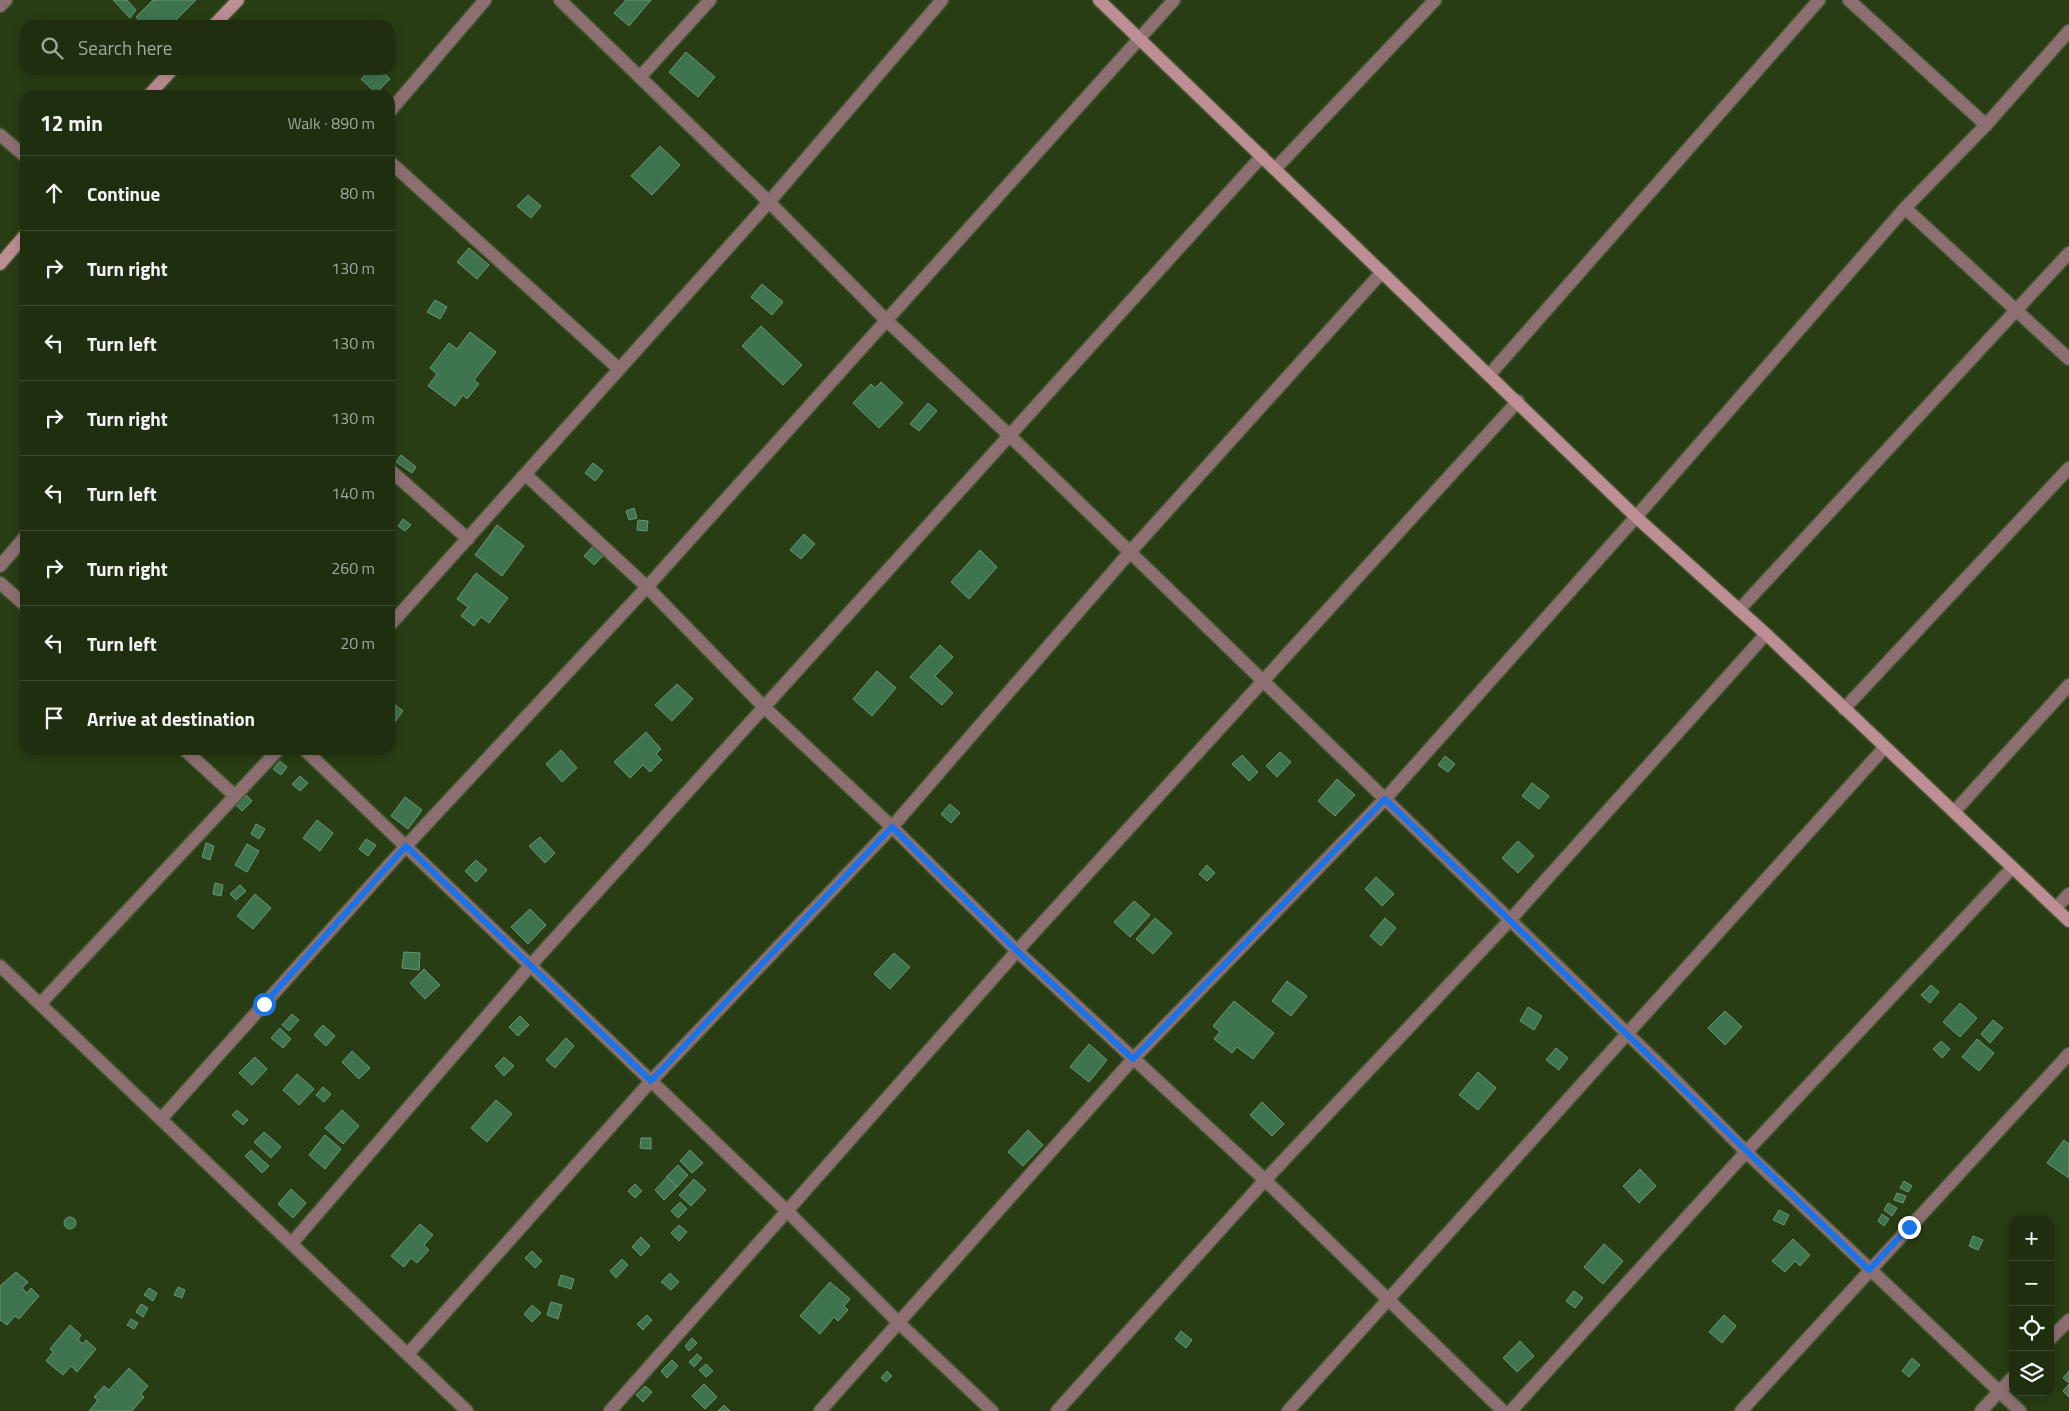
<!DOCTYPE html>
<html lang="en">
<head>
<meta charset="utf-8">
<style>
  body { margin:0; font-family:"Titillium Web",sans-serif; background:#2c3a1d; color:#f1f3f6 }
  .controls { position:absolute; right:15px; bottom:15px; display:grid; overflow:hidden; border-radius:10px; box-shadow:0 2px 12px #0003 }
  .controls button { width:45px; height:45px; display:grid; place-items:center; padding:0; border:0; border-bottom:1px solid #3c4a2f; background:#1f2e0f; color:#f1f3f6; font:25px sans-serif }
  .stop { position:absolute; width:15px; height:15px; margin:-11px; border:4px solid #1a73e8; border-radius:50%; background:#fff }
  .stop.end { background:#1a73e8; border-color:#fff; box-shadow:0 1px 5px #0008 }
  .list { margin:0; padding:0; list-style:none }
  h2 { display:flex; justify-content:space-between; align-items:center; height:65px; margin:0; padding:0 20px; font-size:21px }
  h2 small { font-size:16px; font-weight:400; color:#a1a89e }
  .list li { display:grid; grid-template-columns:32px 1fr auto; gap:15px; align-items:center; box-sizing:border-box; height:75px; padding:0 20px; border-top:1px solid #3c4a2f }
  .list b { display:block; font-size:19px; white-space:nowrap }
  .list em { font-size:16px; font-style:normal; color:#a1a89e }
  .icon { flex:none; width:28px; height:28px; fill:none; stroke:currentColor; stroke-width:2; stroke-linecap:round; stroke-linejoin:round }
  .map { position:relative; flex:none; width:2069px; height:1411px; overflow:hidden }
  .search { position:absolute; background:#1f2e0f; box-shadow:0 2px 12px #0003; left:20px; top:20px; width:375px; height:55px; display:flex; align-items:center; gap:12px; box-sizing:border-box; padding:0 18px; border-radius:15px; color:#a1a89e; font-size:19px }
  .panel { position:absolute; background:#1f2e0f; box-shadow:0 2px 12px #0003; left:20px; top:90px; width:375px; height:665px; border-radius:15px }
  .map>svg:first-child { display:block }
  .building { fill:#3f754e; stroke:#6b9775 }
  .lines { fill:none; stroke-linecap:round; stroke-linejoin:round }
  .street-casing { stroke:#485b34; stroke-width:15 }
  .secondary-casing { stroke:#485b34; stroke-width:15 }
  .street { stroke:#8d6f72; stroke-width:12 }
  .secondary { stroke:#bd8e94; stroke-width:12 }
  .route { stroke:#1a73e8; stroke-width:6 }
</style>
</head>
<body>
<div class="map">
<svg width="2069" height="1411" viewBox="0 0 2069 1411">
  <rect width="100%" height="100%" fill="#293d14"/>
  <g class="building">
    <path d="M113 0H127L136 10 130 18Z"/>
    <path d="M153 0H196L171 25H143L136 17Z"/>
    <path d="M626 0H651L629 26 614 13Z"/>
    <path d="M686 52 715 77 698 97 669 72Z"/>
    <path d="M370 70H381L390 79 376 93 361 79Z"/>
    <path d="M660 146 680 165 652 195 631 176Z"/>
    <path d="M528 195 541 206 531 218 517 206Z"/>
    <path d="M469 248 489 265 477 279 457 262Z"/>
    <path d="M762 284 783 302 772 315 751 297Z"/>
    <path d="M435 300 447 307 440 319 427 312Z"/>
    <path d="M761 326 802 365 783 385 742 346Z"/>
    <path d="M470 332 496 352 474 380 479 384 467 399 463 395 455 406 428 386 437 374 430 368 449 343 457 349Z"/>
    <path d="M881 382 903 403 879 428 853 403 871 384 875 388Z"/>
    <path d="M928 403 937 411 919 431 910 424Z"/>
    <path d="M401 455 416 467 412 473 396 462Z"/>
    <path d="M593 463 603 471 595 481 585 473Z"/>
    <path d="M634 508 637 518 629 520 626 511Z"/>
    <path d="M403 519 411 525 405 531 398 526Z"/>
    <path d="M638 520 648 521 647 531 637 530Z"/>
    <path d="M497 525 524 546 502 576 475 555Z"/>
    <path d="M804 534 815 544 801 559 790 550Z"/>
    <path d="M593 546 603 556 594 565 584 556Z"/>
    <path d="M980 550 997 567 969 599 951 582Z"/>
    <path d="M476 573 508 598 489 623 481 617 474 626 461 616 468 607 457 599Z"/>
    <path d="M940 645 953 657 935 676 953 693 942 705 910 677Z"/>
    <path d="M877 671 896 688 872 716 853 699Z"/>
    <path d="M677 684 693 699 672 721 655 705Z"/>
    <path d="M390 701 403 711 394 723 390 720Z"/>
    <path d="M646 732 661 749 656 754 662 760 650 772 643 765 630 778 614 762Z"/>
    <path d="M561 750 577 768 562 782 546 764Z"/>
    <path d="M1280 752 1291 762 1277 777 1266 766Z"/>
    <path d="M1242 755 1258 772 1249 781 1232 764Z"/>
    <path d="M1445 756 1455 764 1448 772 1438 765Z"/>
    <path d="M280 761 287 767 281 775 273 769Z"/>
    <path d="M300 776 308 783 300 791 292 784Z"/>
    <path d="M1337 779 1355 795 1335 816 1318 801Z"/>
    <path d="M1532 783 1549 796 1539 809 1522 796Z"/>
    <path d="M246 795 252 801 242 811 236 805Z"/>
    <path d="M405 797 422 810 408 829 391 816Z"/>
    <path d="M950 804 960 813 951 823 941 814Z"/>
    <path d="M317 820 333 833 320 851 303 838Z"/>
    <path d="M256 824 265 829 259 839 251 834Z"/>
    <path d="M540 837 555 853 545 863 529 846Z"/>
    <path d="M366 839 376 845 368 856 359 849Z"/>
    <path d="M1518 841 1534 856 1518 873 1502 858Z"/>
    <path d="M206 843 214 846 210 860 202 857Z"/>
    <path d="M247 844 259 851 247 872 235 865Z"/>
    <path d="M476 860 487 870 476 882 465 871Z"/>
    <path d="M1207 865 1215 873 1207 881 1199 874Z"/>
    <path d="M1376 877 1394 894 1382 906 1365 889Z"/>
    <path d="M215 883 223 885 221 896 213 894Z"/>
    <path d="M240 885 246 891 236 900 230 894Z"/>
    <path d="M255 894 271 908 253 929 237 916Z"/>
    <path d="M1134 901 1150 915 1130 937 1114 922Z"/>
    <path d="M530 909 546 925 528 944 511 927Z"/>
    <path d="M1155 918 1172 933 1153 954 1136 939Z"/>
    <path d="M1385 918 1396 928 1381 946 1370 936Z"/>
    <path d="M404 952 420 953 419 970 402 968Z"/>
    <path d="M894 953 910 967 890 989 874 974Z"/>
    <path d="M424 969 440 985 425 999 410 983Z"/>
    <path d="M1287 981 1307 996 1291 1016 1272 1001Z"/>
    <path d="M1931 985 1939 992 1930 1003 1921 995Z"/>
    <path d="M1234 1001 1274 1033 1253 1059 1237 1047 1232 1053 1214 1039 1220 1032 1213 1026Z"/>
    <path d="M1960 1003 1977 1018 1960 1037 1943 1022Z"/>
    <path d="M1528 1007 1542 1016 1534 1030 1520 1021Z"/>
    <path d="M1725 1011 1742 1027 1725 1045 1708 1028Z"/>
    <path d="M292 1014 299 1020 289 1031 282 1025Z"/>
    <path d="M520 1016 529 1025 518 1036 509 1027Z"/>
    <path d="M1993 1020 2003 1028 1990 1043 1981 1034Z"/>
    <path d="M323 1025 335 1036 326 1046 314 1035Z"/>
    <path d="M280 1028 291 1039 283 1048 271 1038Z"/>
    <path d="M566 1038 574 1046 555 1068 546 1060Z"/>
    <path d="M1977 1039 1994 1053 1979 1071 1962 1057Z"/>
    <path d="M1941 1041 1950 1049 1942 1058 1933 1049Z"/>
    <path d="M1089 1044 1107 1060 1089 1082 1070 1067Z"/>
    <path d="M1556 1048 1568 1058 1559 1070 1546 1060Z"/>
    <path d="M352 1051 370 1068 359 1079 342 1062Z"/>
    <path d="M255 1057 267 1069 252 1085 239 1073Z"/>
    <path d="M504 1057 514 1066 504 1076 495 1066Z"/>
    <path d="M1478 1072 1496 1088 1478 1110 1459 1095Z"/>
    <path d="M297 1074 314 1089 299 1105 283 1090Z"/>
    <path d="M323 1087 331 1094 324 1102 316 1095Z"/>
    <path d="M496 1100 512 1114 487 1142 471 1128Z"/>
    <path d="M1262 1102 1284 1124 1272 1136 1250 1115Z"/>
    <path d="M237 1110 248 1120 243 1125 232 1115Z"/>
    <path d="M342 1110 359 1126 343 1144 325 1128Z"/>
    <path d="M1028 1130 1043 1145 1023 1166 1008 1152Z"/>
    <path d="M264 1132 281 1147 271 1158 254 1142Z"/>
    <path d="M325 1135 341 1149 325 1169 309 1155Z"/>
    <path d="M641 1138H651V1149L640 1148Z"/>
    <path d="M2064 1140 2069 1144V1178L2047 1163Z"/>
    <path d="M251 1150 269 1166 262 1173 245 1156Z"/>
    <path d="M690 1150 703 1163 692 1173 680 1161Z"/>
    <path d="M678 1165 688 1175 677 1187 666 1177Z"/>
    <path d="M1640 1169 1656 1186 1639 1203 1623 1186Z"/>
    <path d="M667 1177 677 1187 664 1200 655 1190Z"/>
    <path d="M694 1179 706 1190 691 1206 679 1195Z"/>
    <path d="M1904 1181 1912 1186 1908 1192 1900 1188Z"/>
    <path d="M635 1184 642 1191 635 1198 628 1191Z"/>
    <path d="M291 1189 306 1203 293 1218 278 1204Z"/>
    <path d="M1897 1193 1906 1196 1903 1203 1894 1200Z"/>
    <path d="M680 1202 687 1209 678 1218 671 1211Z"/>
    <path d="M1888 1203 1897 1208 1892 1216 1884 1210Z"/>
    <path d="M1779 1210 1789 1215 1784 1225 1773 1220Z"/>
    <path d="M1882 1214 1889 1219 1884 1226 1878 1221Z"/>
    <circle cx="70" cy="1223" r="6"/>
    <path d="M420 1224 433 1235 424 1245 429 1250 417 1263 411 1258 404 1267 391 1256Z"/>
    <path d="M679 1225 687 1232 679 1241 671 1233Z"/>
    <path d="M1973 1236 1983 1240 1978 1250 1969 1246Z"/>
    <path d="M641 1237 650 1246 641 1256 632 1247Z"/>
    <path d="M1793 1239 1810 1255 1800 1266 1795 1261 1785 1272 1772 1261Z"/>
    <path d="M1604 1244 1623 1261 1603 1284 1584 1267Z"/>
    <path d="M532 1251 542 1261 535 1268 525 1258Z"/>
    <path d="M622 1259 628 1265 616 1278 610 1271Z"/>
    <path d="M16 1272 28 1282 22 1288 27 1293 31 1288 39 1296 19 1319 15 1316 7 1325 0 1320V1286Z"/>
    <path d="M670 1273 679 1282 671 1290 661 1282Z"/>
    <path d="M561 1275 574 1279 571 1289 558 1285Z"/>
    <path d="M830 1282 850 1299 844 1306 848 1310 838 1321 834 1317 820 1334 800 1316Z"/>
    <path d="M178 1287 185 1290 182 1298 174 1295Z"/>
    <path d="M149 1288 157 1293 153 1301 144 1295Z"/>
    <path d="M1574 1291 1583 1298 1575 1308 1566 1301Z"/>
    <path d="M551 1302 562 1305 558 1319 547 1315Z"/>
    <path d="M141 1304 148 1308 143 1317 136 1312Z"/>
    <path d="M532 1305 541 1313 532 1322 524 1314Z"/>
    <path d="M647 1315 652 1320 643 1330 637 1324Z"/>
    <path d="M1724 1315 1736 1326 1722 1343 1709 1332Z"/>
    <path d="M131 1319 138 1323 134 1329 127 1325Z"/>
    <path d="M70 1325 81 1335 78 1340 83 1344 86 1340 96 1349 77 1372 71 1366 63 1375 46 1361 53 1352 50 1349Z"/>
    <path d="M1181 1331 1192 1340 1186 1348 1175 1339Z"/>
    <path d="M692 1338 697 1343 689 1351 685 1346Z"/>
    <path d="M1520 1341 1534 1356 1517 1372 1503 1358Z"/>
    <path d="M697 1354 702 1358 694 1367 689 1362Z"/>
    <path d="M1912 1358 1920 1365 1909 1377 1902 1371Z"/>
    <path d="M672 1360 678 1366 667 1378 661 1371Z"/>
    <path d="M706 1364 713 1371 706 1377 699 1370Z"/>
    <path d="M129 1368 148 1386 141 1394 144 1397 132 1411H89L98 1400 94 1397 104 1386 109 1390Z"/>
    <path d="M887 1371 892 1376 886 1382 881 1378Z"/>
    <path d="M2069 1371V1383L2063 1378Z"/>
    <path d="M704 1384 717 1397 705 1409 692 1396Z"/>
    <path d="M2069 1384V1397L2063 1391Z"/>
    <path d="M645 1386 652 1392 643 1402 636 1395Z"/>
    <path d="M724 1405 730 1411H718Z"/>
  </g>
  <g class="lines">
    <defs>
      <g id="street">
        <path d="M560 0 769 202 885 319 1009 435 1510 920 1671 1076 1746 1152 2020 1411"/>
        <path d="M1849 0 1986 125"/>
        <path d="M0 6 6 0"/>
        <path d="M640 77 710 0"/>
        <path d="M390 111 485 0"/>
        <path d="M0 135 25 156"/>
        <path d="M390 162 619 369"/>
        <path d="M1275 169 1435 0"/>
        <path d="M1905 208 2069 359"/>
        <path d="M1490 374 1819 0"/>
        <path d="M390 470 468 539"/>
        <path d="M526 475 647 587 765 708 892 827 1017 951 1265 1180 1503 1411"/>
        <path d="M0 566 25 537"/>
        <path d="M0 583 25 605"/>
        <path d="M1739 610 2069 253"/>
        <path d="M390 625 769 202 942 0"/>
        <path d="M1844 709 2069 468"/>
        <path d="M185 750 235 796"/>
        <path d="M305 750 788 1212 899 1323 992 1411"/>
        <path d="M1954 812 2069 685"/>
        <path d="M2056 908 2069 894"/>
        <path d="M0 966 467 1411"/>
        <path d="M40 1004 278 750"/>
        <path d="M161 1119 406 846 647 587 1174 0"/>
        <path d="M292 1243 530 966 1262 156"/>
        <path d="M2050 1339 2069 1320"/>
        <path d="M408 1354 651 1081 892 827 1130 552 1382 272"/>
        <path d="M610 1411 1017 951 1518 401"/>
        <path d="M820 1411 1133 1059 1385 799 1636 517 1905 208 1986 125 2069 31"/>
        <path d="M1057 1411 1265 1180 1510 920 1766 634"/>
        <path d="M1288 1411 1885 747"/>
        <path d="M1511 1411 1746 1152 2012 868"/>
        <path d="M1741 1411 2069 1054"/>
        <path d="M1981 1411 2013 1377"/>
      </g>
      <g id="secondary">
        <path d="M1099 0 1636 517 1766 634 2069 921"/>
        <path d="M214 25 238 0"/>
        <path d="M149 95 172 70"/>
        <path d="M0 264 25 235"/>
      </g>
    </defs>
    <use href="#street" class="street-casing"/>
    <use href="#secondary" class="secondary-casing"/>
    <use href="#street" class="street"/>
    <use href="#secondary" class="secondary"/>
  </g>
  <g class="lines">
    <path class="route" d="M264 1004 406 846 651 1081 892 827 1017 951 1133 1059 1385 799 1869 1270 1909 1227"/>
  </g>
</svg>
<div class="controls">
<button>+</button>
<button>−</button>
<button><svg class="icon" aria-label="locate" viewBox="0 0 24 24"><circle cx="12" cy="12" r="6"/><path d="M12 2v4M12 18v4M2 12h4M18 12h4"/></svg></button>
<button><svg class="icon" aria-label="layers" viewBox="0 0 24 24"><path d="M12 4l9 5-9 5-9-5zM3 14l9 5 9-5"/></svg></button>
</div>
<div class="stop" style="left:264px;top:1004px"></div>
<div class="stop end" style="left:1909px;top:1227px"></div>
<div class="search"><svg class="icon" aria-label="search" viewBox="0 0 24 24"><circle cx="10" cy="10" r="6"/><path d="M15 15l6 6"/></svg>Search here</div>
<section class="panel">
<h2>12 min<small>Walk · 890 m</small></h2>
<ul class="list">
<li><svg class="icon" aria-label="ahead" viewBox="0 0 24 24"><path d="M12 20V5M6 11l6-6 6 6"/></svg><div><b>Continue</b></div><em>80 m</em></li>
<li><svg class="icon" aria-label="right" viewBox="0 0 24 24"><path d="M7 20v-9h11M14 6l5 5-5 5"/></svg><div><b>Turn right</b></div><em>130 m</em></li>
<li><svg class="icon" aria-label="left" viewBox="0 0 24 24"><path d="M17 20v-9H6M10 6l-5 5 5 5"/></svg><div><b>Turn left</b></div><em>130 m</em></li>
<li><svg class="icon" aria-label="right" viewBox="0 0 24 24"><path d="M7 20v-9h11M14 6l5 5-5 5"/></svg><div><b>Turn right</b></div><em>130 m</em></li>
<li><svg class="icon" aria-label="left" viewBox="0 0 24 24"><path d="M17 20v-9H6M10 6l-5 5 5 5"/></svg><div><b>Turn left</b></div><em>140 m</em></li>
<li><svg class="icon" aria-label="right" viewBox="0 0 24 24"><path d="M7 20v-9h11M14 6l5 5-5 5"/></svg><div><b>Turn right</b></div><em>260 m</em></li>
<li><svg class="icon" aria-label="left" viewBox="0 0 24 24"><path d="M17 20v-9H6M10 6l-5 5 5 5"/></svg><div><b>Turn left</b></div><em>20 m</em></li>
<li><svg class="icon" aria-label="arrive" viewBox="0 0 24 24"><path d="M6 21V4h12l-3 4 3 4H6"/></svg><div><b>Arrive at destination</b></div></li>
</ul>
</section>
</div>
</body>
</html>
